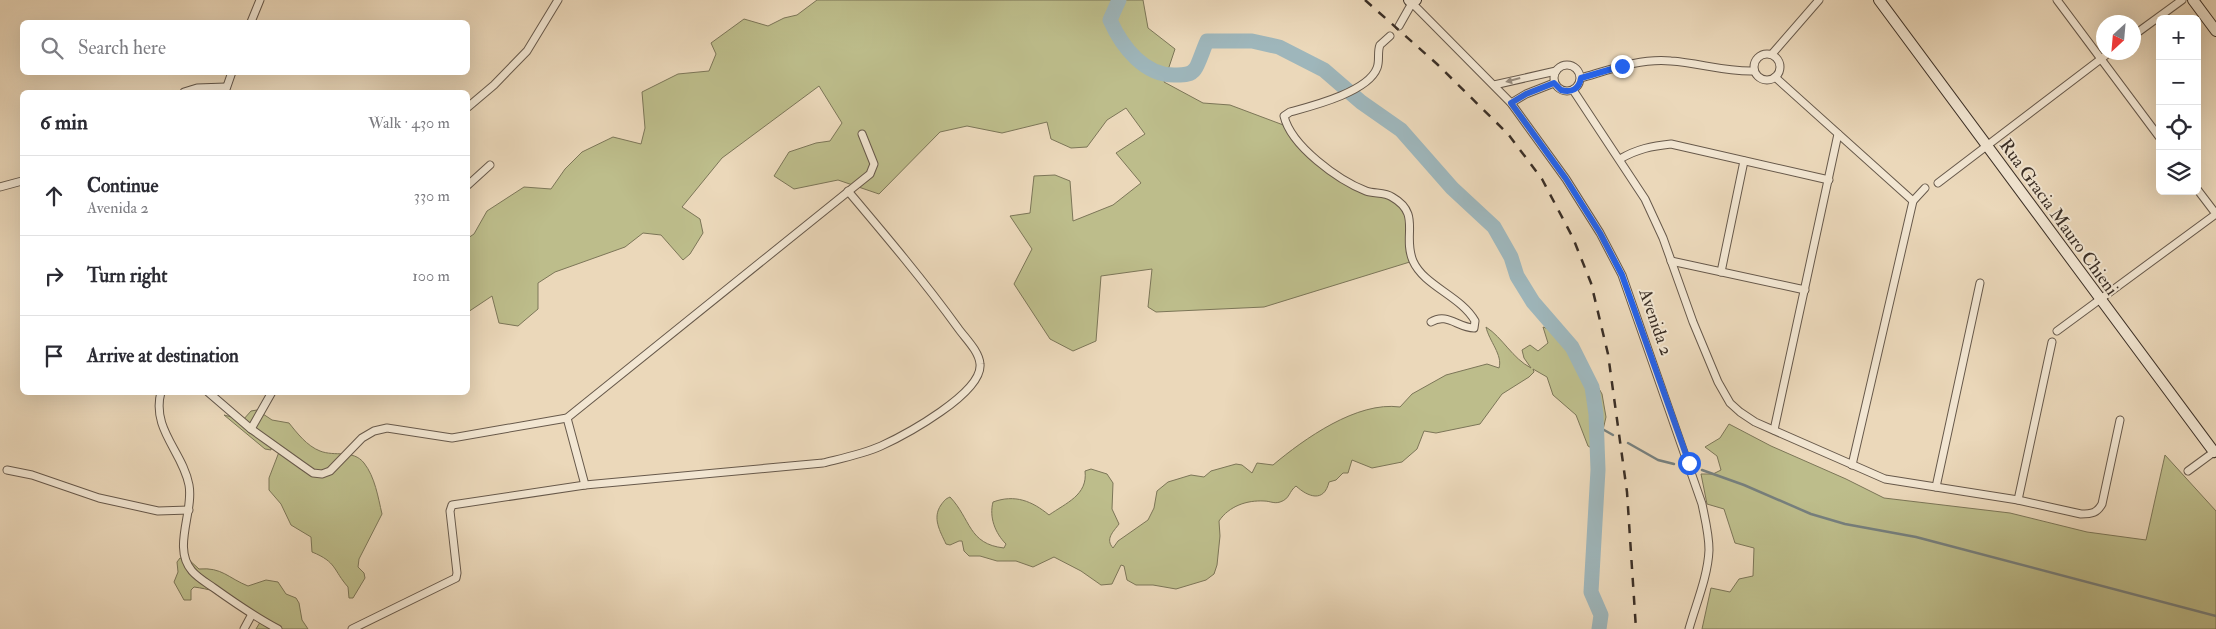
<!DOCTYPE html>
<html lang="en">
<head>
<meta charset="utf-8">
<style>
  body { margin:0; font-family:"IM FELL Double Pica",serif; background:#f2f2f3; color:#2b2b33 }
  .controls { position:absolute; right:15px; top:15px; display:grid; overflow:hidden; border-radius:8px; box-shadow:0 5px 20px #0002 }
  .controls button { width:45px; height:45px; display:grid; place-items:center; padding:0; border:0; border-bottom:1px solid #e1e1e2; background:#fff; color:#2b2b33; font:25px sans-serif }
  .compass { position:absolute; left:2096px; top:15px; width:45px; height:45px; border-radius:50%; background:#fff; box-shadow:0 5px 20px #0002; rotate:206deg }
  .stop { position:absolute; width:15px; height:15px; margin:-11px; border:4px solid #2563eb; border-radius:50%; background:#fff }
  .stop.end { background:#2563eb; border-color:#fff; box-shadow:0 1px 5px #0008 }
  .list { margin:0; padding:0; list-style:none }
  h2 { display:flex; justify-content:space-between; align-items:center; height:65px; margin:0; padding:0 20px; font-size:21px }
  h2 small { font-size:16px; font-weight:400; color:#7c7c81 }
  .list li { display:grid; grid-template-columns:32px 1fr auto; gap:15px; align-items:center; box-sizing:border-box; height:80px; padding:0 20px; border-top:1px solid #e1e1e2 }
  .list b { display:block; font-size:19px; white-space:nowrap }
  .list p { margin:0; font-size:16px; white-space:nowrap; color:#7c7c81 }
  .list em { font-size:16px; font-style:normal; color:#7c7c81 }
  .icon { flex:none; width:28px; height:28px; fill:none; stroke:currentColor; stroke-width:2; stroke-linecap:round; stroke-linejoin:round }
  .map { position:relative; flex:none; width:2216px; height:629px; overflow:hidden }
  .search { position:absolute; background:#fff; box-shadow:0 5px 20px #0002; left:20px; top:20px; width:450px; height:55px; display:flex; align-items:center; gap:12px; box-sizing:border-box; padding:0 18px; border-radius:8px; color:#7c7c81; font-size:19px }
  .panel { position:absolute; background:#fff; box-shadow:0 5px 20px #0002; left:20px; top:90px; width:450px; height:305px; border-radius:8px }
  .map>svg:first-child { display:block }
  .green { fill:#bdbd8b; stroke:#7c7658 }
  .lines { fill:none; stroke-linecap:round; stroke-linejoin:round }
  .stream { stroke:#76807f; stroke-width:2.5 }
  .river { stroke:#9eb6bb; stroke-width:15 }
  .street-casing { stroke:#67594b; stroke-width:9 }
  .secondary-casing { stroke:#3b2f26; stroke-width:12 }
  .street { stroke:#f2e6d2; stroke-width:7 }
  .secondary { stroke:#f2e6d2; stroke-width:10 }
  .rail { stroke:#3b2f26; stroke-width:2.5; stroke-dasharray:9 9; stroke-linecap:butt }
  .oneway { fill:#968a7c }
  .route { stroke:#2563eb; stroke-width:6 }
  .labels { text-anchor:middle; stroke-width:4; stroke-linejoin:round; paint-order:stroke }
  .street-label { font-size:18px; fill:#3b2f26; stroke:#f2e6d2 }
</style>
</head>
<body>
<div class="map">
<svg width="2216" height="629" viewBox="0 0 2216 629">
  <rect width="100%" height="100%" fill="#ebd8ba"/>
  <filter id="stains"><feTurbulence type="fractalNoise" baseFrequency=".004" numOctaves="4"/><feColorMatrix values="0 0 0 0 .2 0 0 0 0 .09 0 0 0 0 .02 0 0 0 .5 -.17"/></filter>
  <radialGradient id="worn" r=".72"><stop offset=".6" stop-color="#630" stop-opacity="0"/><stop offset="1" stop-color="#630" stop-opacity=".3"/></radialGradient>
  <g class="green">
    <path d="M817 0H1143L1148 28 1175 49 1164 82 1203 103 1230 105 1286 126 1327 168 1366 191 1391 196 1407 208 1413 261 1264 307 1156 312 1148 307 1152 269 1101 276 1096 341 1073 351 1050 339 1014 284 1032 249 1010 216 1030 213 1034 176 1055 175 1070 181 1073 221 1113 205 1141 183 1116 153 1145 134 1126 108 1107 120 1087 147 1071 148 1051 139 1047 122 1002 133 967 126 940 132 879 194 838 180 794 189 774 176 789 152 816 143 830 141 842 123 819 86 722 158 682 207 700 219 703 233 690 254 683 260 661 235 643 233 625 247 555 272 538 283V309L518 326 499 323 492 296 468 312V238L474 234 487 211 524 187 551 189 565 169 582 152 613 137 641 144 645 128 642 92 678 74 709 71 716 54 711 43 744 19 768 26 784 18 797 15Z"/>
    <path d="M1486 327C1503 338 1512 358 1531 368L1524 358 1522 350 1530 345 1538 351 1548 343 1543 327 1557 332 1577 349 1602 394 1606 417 1599 447 1593 449 1588 446 1576 415 1553 395 1547 377 1533 369 1534 372 1529 377 1502 394 1480 424 1436 433 1424 431 1417 449 1402 462 1372 468 1352 460 1348 473H1343L1336 480 1329 482C1324 503 1308 497 1296 486 1289 491 1290 499 1280 502 1274 504 1270 501 1264 501 1247 500 1229 506 1219 521L1220 536 1217 565 1214 574 1206 580 1176 589 1153 585H1136L1127 580 1124 566 1121 565 1112 584 1101 585 1081 571 1054 557 1033 567 1016 561H997L980 556H969L964 551 962 541H959L950 545 946 544C940 531 932 518 941 505 944 501 945 499 950 497 971 519 968 544 1004 548L1006 544C995 533 989 517 993 502 1015 494 1032 501 1049 515 1066 503 1088 495 1085 471L1091 469 1107 474 1113 483 1112 509 1119 524C1113 532 1105 539 1113 548L1118 541 1148 520 1154 508 1157 491 1168 482 1191 475 1204 477 1211 471 1236 464 1242 465 1252 473 1257 463 1273 465C1304 439 1357 401 1400 407L1412 394 1446 375 1487 364 1499 368C1503 355 1489 341 1486 327Z"/>
    <path d="M257 410 272 420 289 423C297 433 307 446 320 451 335 457 353 449 364 463 375 477 378 497 382 514L359 559 358 567 364 573 365 578 353 598H349L348 587C333 570 337 562 312 552L311 537 291 525 281 504 269 490V478L279 452 272 443 271 450 265 449 224 415 243 420 251 411Z"/>
    <path d="M1729 424 1771 446 1846 479 1884 498 2010 513 2087 532 2146 540 2165 455 2216 511V629H1702L1711 588 1730 592 1739 579 1753 576 1754 548 1735 543 1724 509 1707 504 1701 474H1713L1721 470 1717 456 1705 447 1720 438Z"/>
    <path d="M180 558 188 559 199 569C222 567 228 578 248 586L266 580 278 582 286 594 296 598 299 603 302 620 308 629H256L262 619C240 600 223 591 194 587L191 590V600H184L174 582 178 572 177 562Z"/>
  </g>
  <g class="lines">
    <g class="stream">
      <path d="M1597 426 1613 435"/>
      <path d="M1628 443 1658 460 1674 464"/>
      <path d="M1702 470 1744 485 1811 514 1845 524 1916 537 2216 616"/>
    </g>
    <path class="river" d="M1119 0 1110 20C1122 47 1145 77 1177 75 1184 75 1191 75 1195 69 1198 66 1204 47 1207 41H1252L1279 47 1324 70 1361 102 1401 130 1452 188 1494 227 1511 257 1517 276 1533 302 1572 347 1592 387 1596 414 1598 470 1591 592 1601 615 1599 629"/>
    <defs>
      <g id="street">
        <path d="M2057 0 2160 138"/>
        <path d="M251 22 260 0"/>
        <path d="M1399 26 1412 3 1511 103 1566 179 1600 233 1622 275 1702 504C1705 519 1709 534 1709 550 1708 576 1696 604 1689 629"/>
        <path d="M2134 35 2182 0"/>
        <path d="M1390 36 1380 45C1377 52 1380 61 1377 68 1368 92 1312 106 1290 112L1284 116C1291 146 1338 180 1366 191 1374 194 1385 192 1392 197 1422 214 1402 235 1413 261 1424 286 1461 296 1475 321L1474 328C1458 328 1447 312 1431 322"/>
        <circle cx="1767" cy="67" r="13"/>
        <path d="M1772 54 1819 0"/>
        <circle cx="1567" cy="78" r="13"/>
        <path d="M1775 77 1913 201"/>
        <path d="M1581 78C1609 70 1640 58 1671 61 1699 63 1726 72 1754 71"/>
        <path d="M1494 85 1556 71"/>
        <path d="M1573 90 1645 199 1663 238 1693 322 1718 382 1730 403 1740 412 1755 422 1885 479 2018 500 2081 514C2092 514 2097 513 2102 504L2120 420"/>
        <path d="M184 92 197 88 226 87"/>
        <path d="M225 92 232 72"/>
        <path d="M1511 103 1526 94 1554 83"/>
        <path d="M468 107 494 85 527 51 558 0"/>
        <path d="M1620 159C1637 149 1652 146 1671 144L1829 180"/>
        <path d="M1938 183 2110 52"/>
        <path d="M468 185 490 165"/>
        <path d="M0 187 22 181"/>
        <path d="M1671 261 1805 290"/>
        <path d="M1721 272 1744 161"/>
        <path d="M2057 331 2216 214 2197 189"/>
        <path d="M161 392C151 429 183 452 189 485 194 512 172 548 192 571 198 578 207 583 214 588 235 603 255 617 278 629"/>
        <path d="M208 392 251 429 303 466 313 473 322 474 330 471 362 438 374 431 387 428 452 438 567 418 870 174 874 164 862 134"/>
        <path d="M567 418 585 485 823 463C843 458 863 454 881 446 905 435 983 393 980 364 979 351 965 338 958 328 924 281 886 236 848 191"/>
        <path d="M251 429 272 392"/>
        <path d="M1774 430 1838 134"/>
        <path d="M1852 465 1913 201 1925 188"/>
        <path d="M7 470 32 475 99 498 158 511 189 510"/>
        <path d="M2188 471 2214 452"/>
        <path d="M1936 487 1980 283"/>
        <path d="M2018 500 2052 342"/>
        <path d="M244 629 251 616"/>
        <path d="M352 629 456 578 457 573 450 511 452 505 585 485"/>
      </g>
      <g id="secondary">
        <path d="M1409 0 1412 3 1416 0"/>
        <path d="M1879 0 2214 452 2216 451"/>
        <path d="M2193 0 2216 31"/>
      </g>
    </defs>
    <use href="#street" class="street-casing"/>
    <use href="#secondary" class="secondary-casing"/>
    <use href="#street" class="street"/>
    <use href="#secondary" class="secondary"/>
    <path class="rail" d="M1365 0 1437 64 1508 134 1542 179 1573 238 1591 283 1608 354 1627 492 1636 629"/>
  </g>
  <defs><path id="oneway-solid" d="M-6-.8H1V-3.2L6.5 0L1 3.2V.8H-6Z" transform="scale(1.25)"/></defs>
  <use class="oneway" href="#oneway-solid" transform="translate(1513 80) rotate(165)"/>
  <g class="lines">
    <path class="route" d="M1622 66 1581 78C1579 89 1572 93 1561 90L1554 83 1526 94 1511 103 1566 179 1600 233 1622 275 1689 463"/>
  </g>
  <g class="labels">
    <g class="street-label">
      <text transform="translate(2059 217) rotate(54)" y="6">Rua Gracia Mauro Chieni</text>
      <text transform="translate(1656 322) rotate(71)" y="6">Avenida 2</text>
    </g>
  </g>
  <rect width="100%" height="100%" filter="url(#stains)"/>
  <rect width="100%" height="100%" fill="url(#worn)"/>
</svg>
<div class="controls">
<button>+</button>
<button>−</button>
<button><svg class="icon" aria-label="locate" viewBox="0 0 24 24"><circle cx="12" cy="12" r="6"/><path d="M12 2v4M12 18v4M2 12h4M18 12h4"/></svg></button>
<button><svg class="icon" aria-label="layers" viewBox="0 0 24 24"><path d="M12 4l9 5-9 5-9-5zM3 14l9 5 9-5"/></svg></button>
</div>
<svg class="compass" viewBox="-18 -18 36 36"><path d="M0-13l5 13h-10z" fill="#e53935"/><path d="M0 13l5-13h-10z" fill="#7c7c81"/></svg>
<div class="stop" style="left:1689px;top:463px"></div>
<div class="stop end" style="left:1622px;top:66px"></div>
<div class="search"><svg class="icon" aria-label="search" viewBox="0 0 24 24"><circle cx="10" cy="10" r="6"/><path d="M15 15l6 6"/></svg>Search here</div>
<section class="panel">
<h2>6 min<small>Walk · 430 m</small></h2>
<ul class="list">
<li><svg class="icon" aria-label="ahead" viewBox="0 0 24 24"><path d="M12 20V5M6 11l6-6 6 6"/></svg><div><b>Continue</b><p>Avenida 2</p></div><em>330 m</em></li>
<li><svg class="icon" aria-label="right" viewBox="0 0 24 24"><path d="M7 20v-9h11M14 6l5 5-5 5"/></svg><div><b>Turn right</b></div><em>100 m</em></li>
<li><svg class="icon" aria-label="arrive" viewBox="0 0 24 24"><path d="M6 21V4h12l-3 4 3 4H6"/></svg><div><b>Arrive at destination</b></div></li>
</ul>
</section>
</div>
</body>
</html>
